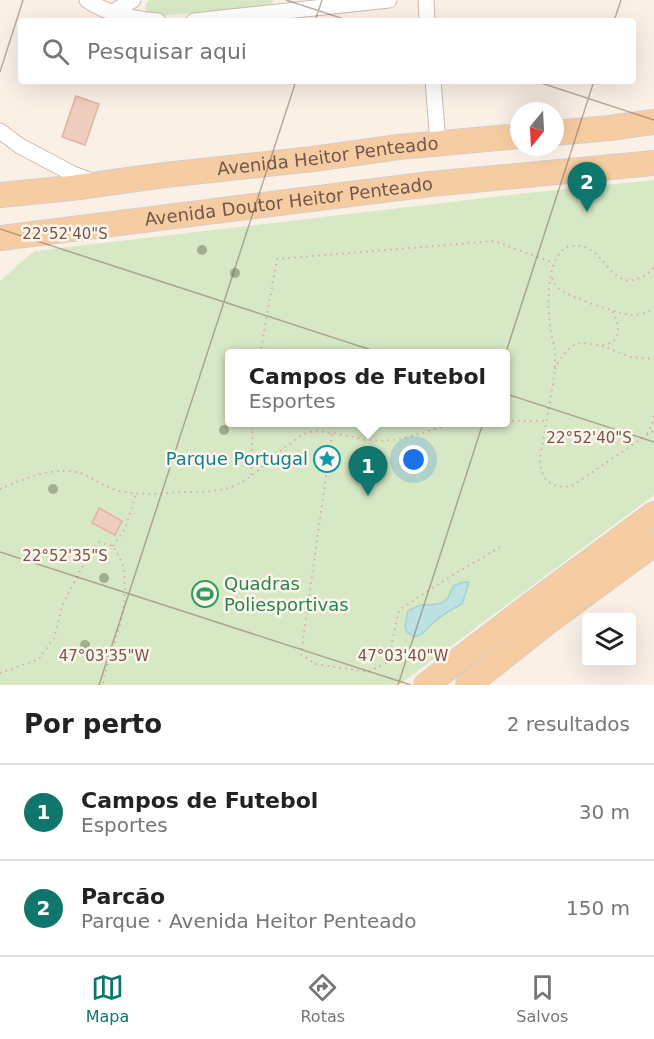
<!DOCTYPE html>
<html lang="pt">
<head>
<meta charset="utf-8">
<style>
  body { margin:0; font-family:"DejaVu Sans",sans-serif; background:#f2f2f2; color:#222 }
  .controls { position:absolute; right:18px; bottom:18px; display:grid; overflow:hidden; border-radius:6px; box-shadow:0 6px 24px #0002 }
  .controls button { width:54px; height:54px; display:grid; place-items:center; padding:0; border:0; border-bottom:2px solid #e0e0e0; background:#fff; color:#222; font:30px sans-serif }
  .compass { position:absolute; left:510px; top:102px; width:54px; height:54px; border-radius:50%; background:#fff; box-shadow:0 6px 24px #0002; rotate:198deg }
  .you { position:absolute; left:414px; top:460px; width:21px; height:21px; margin:-15px; border:4px solid #fff; border-radius:50%; background:#1a73e8; box-shadow:0 0 0 9px #1a73e833 }
  .badge { display:grid; place-items:center; width:39px; height:39px; border-radius:50%; background:#0f766e; color:#fff; font-size:20px; font-weight:700 }
  .pin { position:absolute; translate:-50% -50px; filter:drop-shadow(0 2px 3px #0008) }
  .pin::after { content:''; position:absolute; top:32px; width:21px; height:18px; background:inherit; clip-path:polygon(0 0,100% 0,50% 100%) }
  .popup { position:absolute; left:225px; top:349px; width:285px; height:78px; box-sizing:border-box; display:grid; place-content:center; border-radius:6px; background:#fff; filter:drop-shadow(0 2px 4px #0005); font-size:20px; white-space:nowrap; color:#767676 }
  .popup b { font-size:22px; color:#222 }
  .popup::after { content:''; position:absolute; left:50%; top:100%; margin-left:-12px; border:12px solid transparent; border-top-color:#fff }
  .list { margin:0; padding:0; list-style:none }
  h2 { display:flex; justify-content:space-between; align-items:center; height:78px; margin:0; padding:0 24px; font-size:26px }
  h2 small { font-size:20px; font-weight:400; color:#767676 }
  .list li { display:grid; grid-template-columns:39px 1fr auto; gap:18px; align-items:center; box-sizing:border-box; height:96px; padding:0 24px; border-top:2px solid #e0e0e0 }
  .list b { display:block; font-size:22px; white-space:nowrap }
  .list p { margin:0; font-size:20px; white-space:nowrap; color:#767676 }
  .list em { font-size:20px; font-style:normal; color:#767676 }
  .icon { flex:none; width:33px; height:33px; fill:none; stroke:currentColor; stroke-width:2; stroke-linecap:round; stroke-linejoin:round }
  .map { position:relative; flex:none; width:654px; height:685px; overflow:hidden }
  .search { position:absolute; background:#fff; box-shadow:0 6px 24px #0002; left:18px; right:18px; top:18px; height:66px; display:flex; align-items:center; gap:15px; box-sizing:border-box; padding:0 21px; border-radius:6px; color:#767676; font-size:22px }
  .sheet { height:270px; background:#fff }
  nav { display:flex; justify-content:space-around; align-items:center; box-sizing:border-box; height:84px; border-top:2px solid #e0e0e0; background:#fff; font-size:16px; color:#767676 }
  nav a { display:grid; justify-items:center; gap:3px }
  nav .on { color:#0f766e }
  .map>svg:first-child { display:block }
  .green { fill:#d7e8c5; fill-rule:evenodd }
  .water { fill:#bce2e4; stroke:#a2d3d5; stroke-width:1.5 }
  .building { fill:#efcdbf; stroke:#e1b2a0; stroke-width:1.5 }
  .lines { fill:none; stroke-linecap:round; stroke-linejoin:round }
  .street-casing { stroke:#cebab0; stroke-width:17 }
  .primary-casing { stroke:#d5ccc9; stroke-width:26 }
  .path { stroke:#d4b0a2; stroke-width:2; stroke-dasharray:1.5 4.5; stroke-linecap:butt }
  .street { stroke:#fff; stroke-width:15 }
  .primary { stroke:#f6cda2; stroke-width:24 }
  .tree { fill:#a2ae8d }
  .ticks { fill:none; stroke:#73564c; stroke-width:1.5; stroke-opacity:0.45 }
  .labels { text-anchor:middle; stroke-width:5; stroke-linejoin:round; paint-order:stroke }
  .street-label { font-size:18px; fill:#73564c; stroke:#fef5ec }
  .culture-label { font-size:18px; fill:#0d838f; stroke:#fef5ec; text-anchor:end }
  .leisure-label { font-size:18px; fill:#27864d; stroke:#fef5ec; text-anchor:start }
  .ticks-label { font-size:15px; text-anchor:middle; fill:#73564c; stroke:#fef5ec; stroke-width:5; stroke-linejoin:round; paint-order:stroke }
</style>
</head>
<body>
<div class="map">
<svg width="654" height="685" viewBox="0 0 654 685">
  <rect width="100%" height="100%" fill="#fbf0e6"/>
  <g class="green">
    <path d="M149 0H273L274 1 268 6 157 16 146 12 145 5Z"/>
    <path d="M654 180V495L399 685H0V281L28 256 35 251 518 194ZM230 354H506V422H230Z"/>
  </g>
  <path class="water" d="M469 582 462 604C452 609 441 615 433 623 424 631 426 633 414 637L407 632 405 626 408 611C412 609 417 606 422 605 428 604 434 606 441 603 457 596 443 583 469 582Z"/>
  <g class="building">
    <path d="M76 96 99 104 85 145 62 137Z"/>
    <path d="M99 508 122 521 115 535 92 523Z"/>
  </g>
  <g class="lines">
    <defs>
      <g id="street">
        <path d="M87 0C107 14 134 19 158 21"/>
        <path d="M426 0 427 21"/>
        <path d="M113 12 133 0"/>
        <path d="M194 21 389 0"/>
        <path d="M433 81 438 143"/>
        <path d="M0 131 20 146 73 174 94 182"/>
      </g>
      <g id="primary">
        <path d="M555 133 609 128 654 122"/>
        <path id="s1" d="M0 195 71 188 165 175 313 159 399 147 519 136"/>
        <path id="s2" d="M0 238 431 184 654 163"/>
        <path d="M426 685 536 601 654 514"/>
        <path d="M468 685 549 621 654 544"/>
      </g>
    </defs>
    <use href="#street" class="street-casing"/>
    <use href="#primary" class="primary-casing"/>
    <g class="path">
      <path d="M654 268C610 307 609 242 574 246 570 246 565 247 562 251 546 265 547 311 551 331 552 338 555 346 555 353 556 378 548 410 544 435 542 447 538 461 542 472 547 486 559 488 572 486L654 430"/>
      <path d="M552 278C554 281 554 284 557 287 565 296 619 314 632 315 639 315 648 313 654 308"/>
      <path d="M602 346 631 357 654 359"/>
      <path d="M260 354 277 259 494 241 554 263"/>
      <path d="M555 369C560 359 567 345 581 343 587 342 594 346 600 345 622 345 621 326 612 311"/>
      <path d="M506 421H546"/>
      <path d="M332 434 301 654 315 664 368 672 388 662 399 610 443 581 500 547"/>
      <path d="M647 434 652 424 654 414"/>
      <path d="M251 475 253 422"/>
      <path d="M0 489C23 479 58 464 83 474 96 480 106 488 120 491 141 496 162 493 184 492 197 492 211 492 224 489 251 483 269 458 291 443 296 439 301 435 306 433 321 428 353 438 369 440 401 444 431 428 462 422"/>
      <path d="M113 546 125 529 136 494"/>
      <path d="M0 673 39 659 54 638 63 604 80 571 98 542 113 546C117 553 121 559 123 567 128 591 122 621 114 645 109 658 105 671 103 685"/>
    </g>
    <use href="#street" class="street"/>
    <use href="#primary" class="primary"/>
  </g>
  <g class="tree">
    <circle cx="202" cy="250" r="5"/>
    <circle cx="235" cy="273" r="5"/>
    <circle cx="224" cy="430" r="5"/>
    <circle cx="53" cy="489" r="5"/>
    <circle cx="104" cy="578" r="5"/>
    <circle cx="85" cy="645" r="5"/>
  </g>
  <path class="ticks" d="M286 0 350 21M315 21 322 0M614 21 621 0M0 72 23 0M535 81 654 120M0 229 654 442M0 552 411 685M99 685 296 81M398 685 594 81"/>
  <defs>
    <symbol id="sight-ring" viewBox="-11 -11 22 22"><circle r="9.5" fill="#fef5ec" stroke="#0f9aa8" stroke-width="1.5"/><path d="M0-6L1.8-2.2L6-1.7L2.9 1.2L3.7 5.4L0 3.3L-3.7 5.4L-2.9 1.2L-6-1.7L-1.8-2.2Z" fill="#0f9aa8"/></symbol>
    <symbol id="stadium-ring" viewBox="-11 -11 22 22"><circle r="9.5" fill="#fef5ec" stroke="#2e9e5b" stroke-width="1.5"/><path d="M0-5a6.5 5 0 1 0 0 10a6.5 5 0 1 0 0-10ZM-3.5-1.8h7v3.6h-7Z" fill="#2e9e5b"/></symbol>
  </defs>
  <g fill-rule="evenodd">
    <use href="#sight-ring" x="312" y="444" width="30" height="30"/>
    <use href="#stadium-ring" x="190" y="579" width="30" height="30"/>
  </g>
  <g class="labels">
    <g class="street-label">
      <text dy="6" stroke="none"><textPath href="#s1" startOffset="330">Avenida Heitor Penteado</textPath></text>
      <text dy="6" stroke="none"><textPath href="#s2" startOffset="291">Avenida Doutor Heitor Penteado</textPath></text>
    </g>
    <g class="culture-label">
      <text x="308" y="465">Parque Portugal</text>
    </g>
    <g class="leisure-label">
      <text x="224" y="590">Quadras<tspan x="224" dy="21">Poliesportivas</tspan></text>
    </g>
  </g>
  <g class="ticks-label">
    <text x="65" y="239">22°52'40"S</text>
    <text x="589" y="443">22°52'40"S</text>
    <text x="65" y="561">22°52'35"S</text>
    <text x="104" y="661">47°03'35"W</text>
    <text x="403" y="661">47°03'40"W</text>
  </g>
</svg>
<div class="controls">
<button><svg class="icon" aria-label="layers" viewBox="0 0 24 24"><path d="M12 4l9 5-9 5-9-5zM3 14l9 5 9-5"/></svg></button>
</div>
<svg class="compass" viewBox="-18 -18 36 36"><path d="M0-13l5 13h-10z" fill="#e53935"/><path d="M0 13l5-13h-10z" fill="#767676"/></svg>
<div class="you"></div>
<div class="pin badge" style="left:368px;top:496px">1</div>
<div class="popup"><b>Campos de Futebol</b>Esportes</div>
<div class="pin badge" style="left:587px;top:212px">2</div>
<div class="search"><svg class="icon" aria-label="search" viewBox="0 0 24 24"><circle cx="10" cy="10" r="6"/><path d="M15 15l6 6"/></svg>Pesquisar aqui</div>
</div>
<section class="sheet">
<h2>Por perto<small>2 resultados</small></h2>
<ul class="list">
<li><span class="badge">1</span><div><b>Campos de Futebol</b><p>Esportes</p></div><em>30 m</em></li>
<li><span class="badge">2</span><div><b>Parcão</b><p>Parque · Avenida Heitor Penteado</p></div><em>150 m</em></li>
</ul>
</section>
<nav>
<a class="on"><svg class="icon" aria-label="map" viewBox="0 0 24 24"><path d="M3 6l6-2 6 2 6-2v14l-6 2-6-2-6 2zM9 4v14M15 6v14"/></svg>Mapa</a>
<a><svg class="icon" aria-label="directions" viewBox="0 0 24 24"><path d="M12 3l9 9-9 9-9-9zM9 14v-3h6M13 9l2 2-2 2"/></svg>Rotas</a>
<a><svg class="icon" aria-label="saved" viewBox="0 0 24 24"><path d="M7 4h10v16l-5-4-5 4z"/></svg>Salvos</a>
</nav>
</body>
</html>
